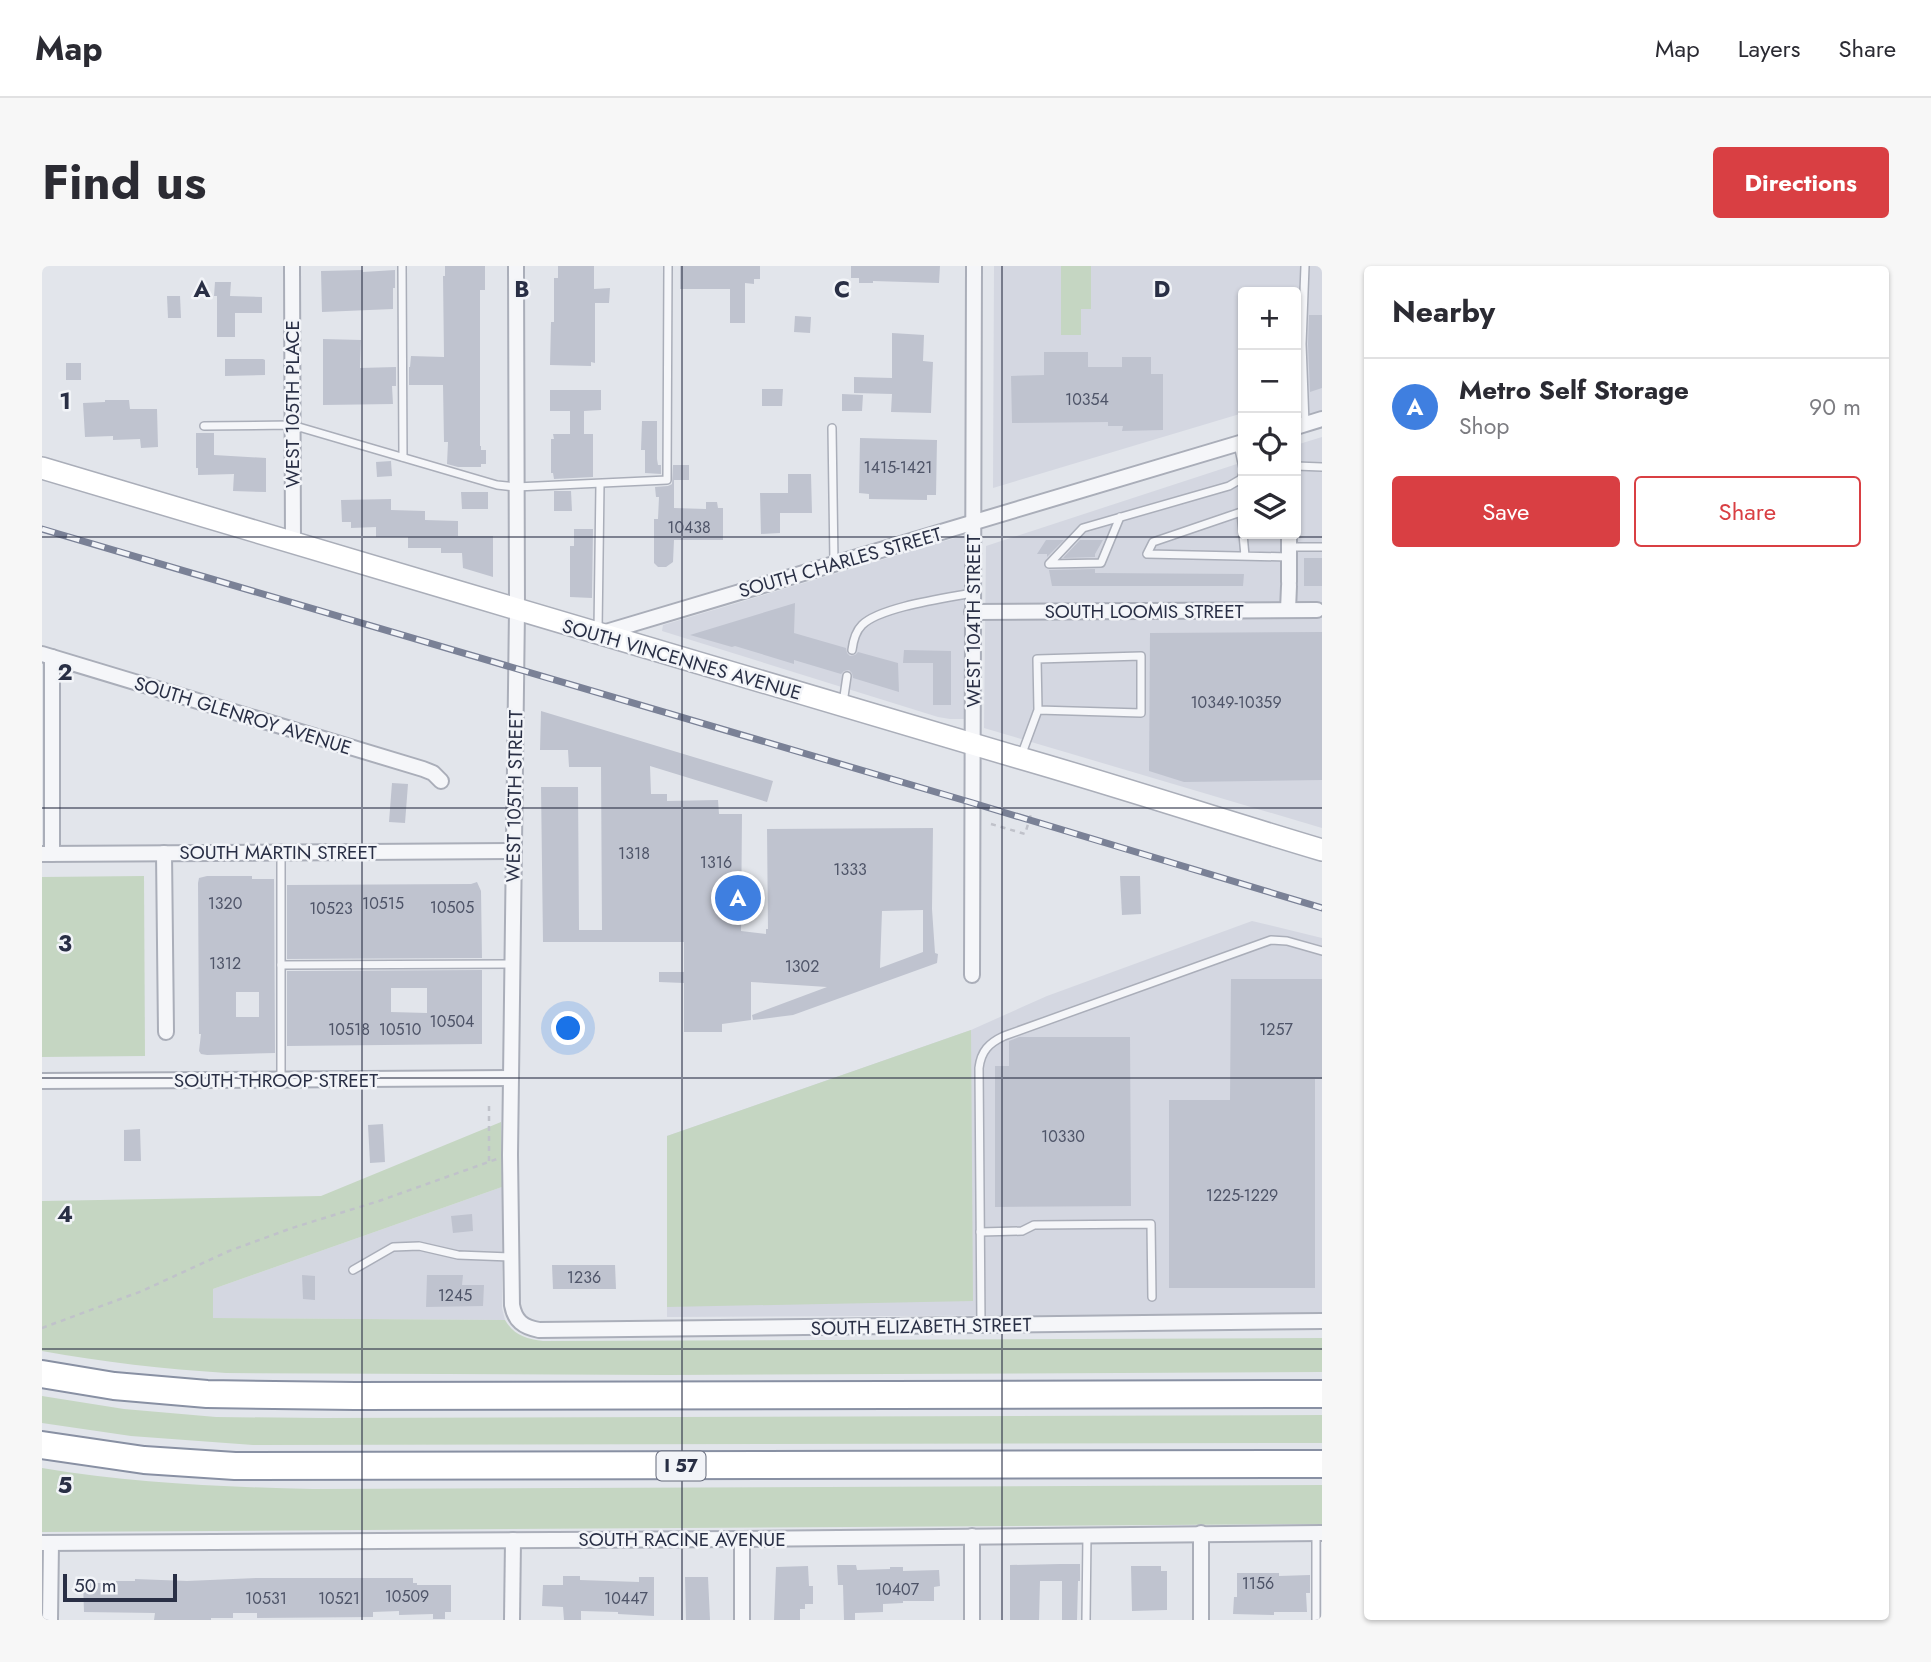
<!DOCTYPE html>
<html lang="en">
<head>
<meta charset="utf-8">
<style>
  body { margin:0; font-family:Jost,sans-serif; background:#f7f7f7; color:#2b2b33 }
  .controls { position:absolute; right:21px; top:21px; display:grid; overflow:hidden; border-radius:7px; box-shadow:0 2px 5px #0004 }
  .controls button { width:63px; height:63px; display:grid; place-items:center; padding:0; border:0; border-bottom:2px solid #e1e1e2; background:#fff; color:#2b2b33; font:35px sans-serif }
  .scale { position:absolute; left:21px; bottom:18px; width:114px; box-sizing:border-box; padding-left:7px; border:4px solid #292f45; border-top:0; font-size:19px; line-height:24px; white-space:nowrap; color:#292f45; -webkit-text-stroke:5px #f2f4f8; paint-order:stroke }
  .you { position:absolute; left:527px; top:763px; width:24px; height:24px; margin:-18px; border:5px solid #fff; border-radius:50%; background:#1a73e8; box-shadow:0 0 0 10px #1a73e833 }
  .badge { display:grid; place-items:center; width:46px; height:46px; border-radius:50%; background:#d93f43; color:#fff; font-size:23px; font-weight:700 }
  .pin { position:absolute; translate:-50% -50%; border:4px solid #fff; box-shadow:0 2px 7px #0006 }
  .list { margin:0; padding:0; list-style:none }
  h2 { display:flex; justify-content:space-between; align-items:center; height:91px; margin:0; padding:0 28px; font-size:30px }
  h2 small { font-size:23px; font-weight:400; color:#7c7c81 }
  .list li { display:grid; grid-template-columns:46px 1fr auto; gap:21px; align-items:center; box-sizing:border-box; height:98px; padding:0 28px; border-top:2px solid #e1e1e2 }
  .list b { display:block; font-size:26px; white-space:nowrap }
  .list p { margin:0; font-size:23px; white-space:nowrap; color:#7c7c81 }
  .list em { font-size:23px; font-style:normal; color:#7c7c81 }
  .actions { display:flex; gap:14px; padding:21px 28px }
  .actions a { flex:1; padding:16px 0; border:2px solid #d93f43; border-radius:7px; text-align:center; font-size:24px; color:#d93f43 }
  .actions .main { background:#d93f43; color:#fff }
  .icon { flex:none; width:38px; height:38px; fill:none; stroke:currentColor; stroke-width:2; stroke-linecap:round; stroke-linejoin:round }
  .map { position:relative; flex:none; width:1280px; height:1354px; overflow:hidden; border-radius:7px }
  header { display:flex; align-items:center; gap:42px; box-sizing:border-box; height:98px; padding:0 35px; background:#fff; border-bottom:2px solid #e1e1e2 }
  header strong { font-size:33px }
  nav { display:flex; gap:38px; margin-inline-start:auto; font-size:24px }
  .intro { display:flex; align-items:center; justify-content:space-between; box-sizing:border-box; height:168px; padding:0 42px }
  h1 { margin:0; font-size:49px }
  .button { padding:18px 32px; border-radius:7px; background:#d93f43; color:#fff; font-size:24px; font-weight:700 }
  main { display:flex; gap:42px; padding:0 42px }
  aside { flex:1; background:#fff; border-radius:7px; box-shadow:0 2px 5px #0004 }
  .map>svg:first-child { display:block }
  .built { fill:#d4d7e1 }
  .green { fill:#c5d6c2 }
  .building { fill:#bfc3cf; fill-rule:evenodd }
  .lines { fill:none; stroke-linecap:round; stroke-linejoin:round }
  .service-casing { stroke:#aaaeb9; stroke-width:10 }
  .minor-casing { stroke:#aaaeb9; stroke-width:18 }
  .secondary-casing { stroke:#aaaeb9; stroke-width:24 }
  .motorway-casing { stroke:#8890a3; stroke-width:30 }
  .path { stroke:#c0c2ca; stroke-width:2.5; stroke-dasharray:5 5; stroke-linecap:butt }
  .service { stroke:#f5f6f9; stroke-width:7 }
  .minor { stroke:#f5f6f9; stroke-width:14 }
  .secondary { stroke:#fff; stroke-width:21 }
  .motorway { stroke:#fff; stroke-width:26 }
  .rail-casing { stroke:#7a8196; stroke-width:7 }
  .rail { stroke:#f2f4f8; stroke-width:4.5; stroke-dasharray:13; stroke-linecap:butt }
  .grid { fill:none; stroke:#292f45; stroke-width:2; stroke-opacity:0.55 }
  .labels { text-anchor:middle; stroke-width:5; stroke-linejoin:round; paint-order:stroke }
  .number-label { font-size:16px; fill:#4e5468 }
  .shield { fill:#f2f4f8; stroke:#656a7b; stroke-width:2 }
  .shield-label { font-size:18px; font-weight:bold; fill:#292f45 }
  .street-label { font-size:19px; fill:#292f45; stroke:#f2f4f8 }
  .grid-label { font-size:23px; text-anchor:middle; font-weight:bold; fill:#292f45; stroke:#f2f4f8; stroke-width:5; stroke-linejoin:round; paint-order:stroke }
</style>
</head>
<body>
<header>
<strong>Map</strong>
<nav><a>Map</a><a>Layers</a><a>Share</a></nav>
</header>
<div class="intro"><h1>Find us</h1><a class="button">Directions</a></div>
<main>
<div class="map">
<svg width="1280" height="1354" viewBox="0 0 1280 1354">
  <rect width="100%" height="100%" fill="#e2e5eb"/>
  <g class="built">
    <path d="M952 0H1280V157L1255 165 1254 26H1201V147L951 222Z"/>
    <path d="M1280 171V562L942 462 944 280 1201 196V268H1254V179Z"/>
    <path d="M923 269 922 453H908L896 451 620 365 621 359Z"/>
    <path d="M1210 655 1280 672V1048L625 1051V870L929 764 1005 730Z"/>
    <path d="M460 921V1042L463 1054 171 1052V1023Z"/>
  </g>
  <g class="green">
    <path d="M1019 0H1049V43H1039V69H1019Z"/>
    <path d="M102 610 103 790 0 791V611Z"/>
    <path d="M929 764 931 1035 625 1041V870Z"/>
    <path d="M459 856 460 921 171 1023V1052L463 1054C472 1069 484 1073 501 1075L1280 1072V1106L624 1109 184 1107C122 1103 61 1096 0 1085V935L279 930Z"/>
    <path d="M0 1130 82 1143 174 1151 280 1152 1280 1149V1177L211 1179 89 1170 0 1157Z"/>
    <path d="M0 1202C90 1217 180 1221 271 1223L1280 1219V1258L0 1266Z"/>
  </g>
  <g class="building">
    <path d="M403 0H443V24H438V180H439V184H444V198H439V201H416L405 198 406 176H402L401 119H367V101H368L369 90 402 91 401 10H403Z"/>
    <path d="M516 0H552V23L568 22 567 37H553V97L549 96V100L508 99 509 56H512V12H516Z"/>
    <path d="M638 0H718V13H712V18L703 17V57H688V23H638Z"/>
    <path d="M809 0H898L897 17 831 15V17H817V12H809Z"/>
    <path d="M321 4V6L353 4V22H351V43L280 46 279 5Z"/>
    <path d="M173 16H189L188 30 220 31V47H193V71H175V30H172Z"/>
    <path d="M125 30H138L139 52H126Z"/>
    <path d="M1267 49H1280V122L1268 126 1266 78Z"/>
    <path d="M753 50 769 51 768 67 752 66Z"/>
    <path d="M850 67 882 69 881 95 891 96 889 147 849 146 850 128 812 127V111L850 112Z"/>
    <path d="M281 73 319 74 318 102 354 101V120H350L351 138 281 139Z"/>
    <path d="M1002 86H1046V101H1080V91H1109V108H1121V164L1080 165 1081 160H1066V156L970 157 969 110 1002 109Z"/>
    <path d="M183 93H221L223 94V109L183 110Z"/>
    <rect x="24" y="97" width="15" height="17"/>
    <path d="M720 123H741L740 140H720Z"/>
    <path d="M508 124H559V144L542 145V168H551V211L512 213 511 207H509V173H512L511 168H528V145H508Z"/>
    <path d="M800 128 821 129 820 145H800Z"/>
    <path d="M63 134H87L88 143H115L116 181 99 182 98 173 71 174V170L43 171 41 137 63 136Z"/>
    <path d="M600 155H615V193L616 199H619V208L603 207V184H599Z"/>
    <path d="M154 167H172V189L224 192V226L191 225 192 208 156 209V202H154Z"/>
    <path d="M818 172 895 174 894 229H885V234L827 233V228L817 227Z"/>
    <path d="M349 195 350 210 335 211 334 196Z"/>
    <path d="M631 199H647V214H632V242L664 243V236H675L676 242H681V274H632L631 296 624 301H616L612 297V253H616L617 231H614L613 221 626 220 630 218Z"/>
    <path d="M746 208H769L770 247H738V267L719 268 718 227H746Z"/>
    <path d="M512 225H529L530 245H512Z"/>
    <path d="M419 226H446V243H420Z"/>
    <path d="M349 233V244L383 245V254L416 255V270H451V311L421 302 420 287H399V282H366V271H334V261L309 262V256H300L299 234Z"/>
    <path d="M532 263H551L550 332 528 331V280H532Z"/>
    <path d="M1004 274H1022L1005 291V288H995Z"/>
    <path d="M1038 274H1061L1053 288V291L1021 292Z"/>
    <rect x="1262" y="292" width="18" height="28"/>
    <path d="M1053 303V307L1202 308 1201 320H1010L1007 304Z"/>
    <path d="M753 337 752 367 804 382 805 387 808 390 813 389 816 386 856 397 857 426 811 412 810 407 807 404 802 405 799 408 752 394V398L693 380 690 381 648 369Z"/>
    <path d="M1280 366V514L1142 516 1107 505 1108 367Z"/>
    <path d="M862 384 909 385V439H891V397H861Z"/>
    <path d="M499 445 731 515 725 536 608 500 609 528H625V535L676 534 677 548H700L699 665 724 668V663H726L725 563 891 562 890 643 893 687 896 688 895 697 751 749 711 754 710 749 785 721 709 716V754L680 758V766H642V717L617 716V706H642V676H501L499 521H536L537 664H560L559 501H527L526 484H498ZM881 644V686L838 702 840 645Z"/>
    <path d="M350 517 366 518 363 557 347 556Z"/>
    <path d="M165 610H210V613H232L233 787 165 789 159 788 157 785 159 768H157L156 617 157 612ZM194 726H217V751H194Z"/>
    <path d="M1078 610H1098L1099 648 1080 649Z"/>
    <path d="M435 616 439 625 440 692 245 693V619L429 618Z"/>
    <path d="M440 704V778L245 780V705ZM349 722H385V747L349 746Z"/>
    <path d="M1189 713H1280V813H1273V1022H1127V834H1188Z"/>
    <path d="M977 771H1088L1089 940 953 941V800H967V775Z"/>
    <path d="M341 858 343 896 328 897 326 859Z"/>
    <path d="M98 863 99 895H82V864Z"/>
    <path d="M430 948 431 965 411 967 409 950Z"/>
    <path d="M510 999H573L574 1023H511Z"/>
    <path d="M260 1009 273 1010V1034L261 1033Z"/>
    <path d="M385 1009H421L420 1019H442L441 1040 384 1041Z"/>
    <path d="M1018 1298H1038V1315H1036L1035 1354H1020V1315H998L997 1354H968V1299Z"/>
    <path d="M795 1299H814L815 1304 848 1303V1301H861V1305L897 1304 898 1320 892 1321V1335H861V1337L841 1338V1346L813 1347V1354H802L801 1319H796Z"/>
    <path d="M766 1300 767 1320H771V1338H763V1343H758V1354H732L734 1301Z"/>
    <path d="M1089 1300H1119V1305H1125V1344L1090 1345Z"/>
    <path d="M1195 1307H1237V1310L1268 1309V1327H1264L1265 1346H1232V1349L1191 1348 1192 1331H1195Z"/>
    <path d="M521 1310H538V1314L597 1316V1311H612V1350L576 1348V1346L539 1345V1354H522L521 1341 500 1340 501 1319H521Z"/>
    <path d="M643 1311H666L668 1354H644Z"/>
    <path d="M214 1312H371V1317H375V1319H409V1346H403V1353H391V1348L357 1349V1345L331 1346V1351L215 1352V1347H191V1352H169V1354H112L113 1347 42 1346 41 1317H74V1315H93V1313L145 1315Z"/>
  </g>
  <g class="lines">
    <defs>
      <g id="service">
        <path d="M360 0 361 191"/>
        <path d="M1263 0 1260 78 1263 158"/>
        <path d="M162 160 250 159 455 219 474 221 625 214 626 0"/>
        <path d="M790 162 792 297"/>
        <path d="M1196 178 1201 202"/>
        <path d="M1254 200 1280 201"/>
        <path d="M1078 251 1059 297 1007 298 1041 262 1187 220 1199 213 1201 207"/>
        <path d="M1248 281H1280"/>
        <path d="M1203 290 1199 246 1111 276 1105 288 1246 291"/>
        <path d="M556 364 558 218"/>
        <path d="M810 384C811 376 814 365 820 359 838 341 904 332 930 327"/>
        <path d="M801 437 805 410"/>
        <path d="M979 490 996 444 995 393 1099 390V447L996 444"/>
        <path d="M239 587V813"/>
        <path d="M239 699 470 698"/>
        <path d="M938 966 980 965 992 959 1109 958 1110 1031"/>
        <path d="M311 1004 351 981 377 980 416 989 469 991"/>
        <path d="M939 1058 937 802C939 785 947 777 962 770L1229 674 1245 675 1280 685"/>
        <path d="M1044 1354 1045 1269"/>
        <path d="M1274 1354V1267"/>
      </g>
      <g id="minor">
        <path d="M250 0 251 276"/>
        <path d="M474 0 475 344 468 889 470 1039C473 1055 481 1061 497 1064L1280 1055"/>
        <path d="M1254 161 1280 153"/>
        <path d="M1247 316V268"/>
        <path d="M1246 344 1247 320"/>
        <path d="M930 346 1275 344"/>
        <path d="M557 368 1201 176"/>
        <path d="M0 388 381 503 391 507 399 515"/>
        <path d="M10 391V588"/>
        <path d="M122 587 124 766"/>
        <path d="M0 588 472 585"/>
        <path d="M930 709 932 0"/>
        <path d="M0 815 469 812"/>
        <path d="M1159 1267V1354"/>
        <path d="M0 1277 700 1273 1280 1267"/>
        <path d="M8 1354 9 1277"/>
        <path d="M470 1354 471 1274"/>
        <path d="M700 1354V1273"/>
        <path d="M930 1354V1270"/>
      </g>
      <path id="secondary" d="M0 202C326 298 652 397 978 492 1079 521 1179 554 1280 584"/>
      <g id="motorway">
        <path d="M0 1108 72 1120 165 1128 313 1130 1280 1128"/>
        <path d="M0 1179 102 1194 193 1200 1280 1198"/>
      </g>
    </defs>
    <use href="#service" class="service-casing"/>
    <use href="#minor" class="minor-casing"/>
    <use href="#secondary" class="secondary-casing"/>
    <use href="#motorway" class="motorway-casing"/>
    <g class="path">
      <path d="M949 558 983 568 990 545"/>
      <path d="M447 840V896"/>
      <path d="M0 1062 100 1025 187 985 250 962 337 935 455 893"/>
    </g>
    <use href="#service" class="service"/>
    <use href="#minor" class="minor"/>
    <use href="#secondary" class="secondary"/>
    <use href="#motorway" class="motorway"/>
    <defs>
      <path id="rail" d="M0 263 931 537 1280 642"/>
    </defs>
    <use href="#rail" class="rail-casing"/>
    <use href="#rail" class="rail"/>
  </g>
  <path class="grid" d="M320 0V1354M640 0V1354M960 0V1354M0 271H1280M0 542H1280M0 812H1280M0 1083H1280"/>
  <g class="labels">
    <g class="number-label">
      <text x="1045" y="139">10354</text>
      <text x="856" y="207">1415-1421</text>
      <text x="647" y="267">10438</text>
      <text x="1194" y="442">10349-10359</text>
      <text x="592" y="593">1318</text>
      <text x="674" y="602">1316</text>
      <text x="808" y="609">1333</text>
      <text x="183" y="643">1320</text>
      <text x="341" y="643">10515</text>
      <text x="410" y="647">10505</text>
      <text x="289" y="648">10523</text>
      <text x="183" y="703">1312</text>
      <text x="760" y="706">1302</text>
      <text x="410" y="761">10504</text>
      <text x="307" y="769">10518</text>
      <text x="358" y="769">10510</text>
      <text x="1234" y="769">1257</text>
      <text x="1021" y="876">10330</text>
      <text x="1200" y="935">1225-1229</text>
      <text x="542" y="1017">1236</text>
      <text x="413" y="1035">1245</text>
      <text x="1216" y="1323">1156</text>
      <text x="855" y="1329">10407</text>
      <text x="365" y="1336">10509</text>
      <text x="224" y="1338">10531</text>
      <text x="297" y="1338">10521</text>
      <text x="584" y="1338">10447</text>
    </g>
    <rect class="shield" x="614.5" y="1185.5" width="49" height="29" rx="5"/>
    <g class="shield-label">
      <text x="639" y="1206">I 57</text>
    </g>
    <g class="street-label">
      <text transform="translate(250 138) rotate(-90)" y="7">WEST 105TH PLACE</text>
      <text transform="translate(798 296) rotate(-16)" y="7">SOUTH CHARLES STREET</text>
      <text x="1102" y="352">SOUTH LOOMIS STREET</text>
      <text transform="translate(931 355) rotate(-90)" y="7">WEST 104TH STREET</text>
      <text transform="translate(640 393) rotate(16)" y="7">SOUTH VINCENNES AVENUE</text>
      <text transform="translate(201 449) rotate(17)" y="7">SOUTH GLENROY AVENUE</text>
      <text transform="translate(472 530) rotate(-89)" y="7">WEST 105TH STREET</text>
      <text x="236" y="593">SOUTH MARTIN STREET</text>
      <text x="234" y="821">SOUTH THROOP STREET</text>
      <text transform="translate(879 1060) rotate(-1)" y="7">SOUTH ELIZABETH STREET</text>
      <text x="640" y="1280">SOUTH RACINE AVENUE</text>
    </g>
  </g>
  <g class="grid-label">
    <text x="160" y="31">A</text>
    <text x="480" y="31">B</text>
    <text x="800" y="31">C</text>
    <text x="1120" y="31">D</text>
    <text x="23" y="143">1</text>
    <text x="23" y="414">2</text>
    <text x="23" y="685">3</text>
    <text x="23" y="956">4</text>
    <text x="23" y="1227">5</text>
  </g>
</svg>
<div class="controls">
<button>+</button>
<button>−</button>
<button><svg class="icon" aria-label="locate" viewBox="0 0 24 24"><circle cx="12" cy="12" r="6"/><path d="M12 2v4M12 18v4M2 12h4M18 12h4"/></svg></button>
<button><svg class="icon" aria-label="layers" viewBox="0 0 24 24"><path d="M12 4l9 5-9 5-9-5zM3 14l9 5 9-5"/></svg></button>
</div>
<div class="scale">50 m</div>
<div class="you"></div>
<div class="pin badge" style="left:696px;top:632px;background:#3f7fe0">A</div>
</div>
<aside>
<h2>Nearby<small></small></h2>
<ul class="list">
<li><span class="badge" style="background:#3f7fe0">A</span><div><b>Metro Self Storage</b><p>Shop</p></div><em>90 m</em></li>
</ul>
<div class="actions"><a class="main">Save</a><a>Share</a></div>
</aside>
</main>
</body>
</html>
